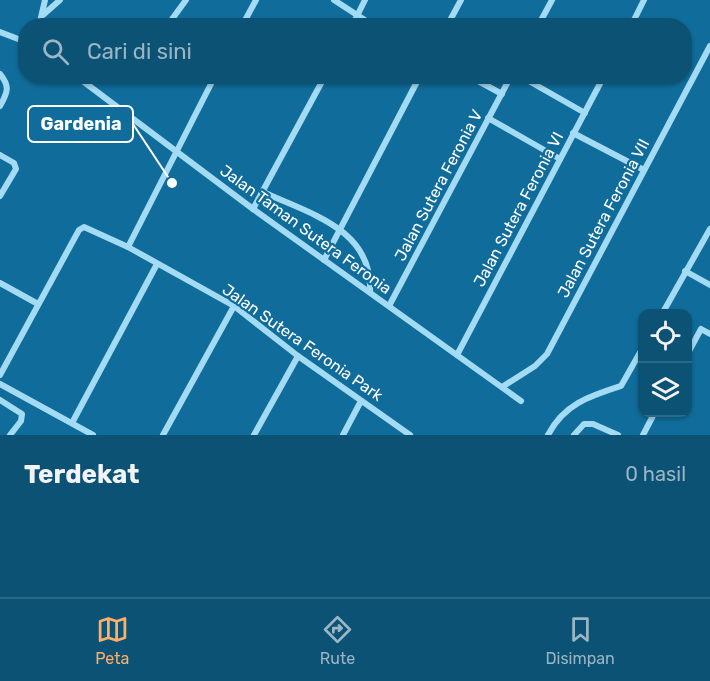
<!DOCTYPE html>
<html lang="id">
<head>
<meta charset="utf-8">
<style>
  body { margin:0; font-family:Rubik,sans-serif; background:#155879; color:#f1f3f6 }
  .controls { position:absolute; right:18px; bottom:18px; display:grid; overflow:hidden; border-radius:12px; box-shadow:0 2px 4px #0004 }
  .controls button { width:54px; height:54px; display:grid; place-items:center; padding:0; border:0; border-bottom:2px solid #2c6986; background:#0c5274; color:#f1f3f6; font:30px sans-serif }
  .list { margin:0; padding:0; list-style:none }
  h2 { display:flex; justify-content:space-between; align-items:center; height:78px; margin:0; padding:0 24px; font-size:26px }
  h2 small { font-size:20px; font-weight:400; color:#9ab6c5 }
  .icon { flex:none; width:33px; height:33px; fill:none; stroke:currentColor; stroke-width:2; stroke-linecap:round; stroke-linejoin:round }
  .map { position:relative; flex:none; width:710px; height:435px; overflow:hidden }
  .search { position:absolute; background:#0c5274; box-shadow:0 2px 4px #0004; left:18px; right:18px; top:18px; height:66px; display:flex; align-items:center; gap:15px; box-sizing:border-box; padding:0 21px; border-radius:24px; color:#9ab6c5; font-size:22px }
  .sheet { height:162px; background:#0c5274 }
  nav { display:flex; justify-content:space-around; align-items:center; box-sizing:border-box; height:84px; border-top:2px solid #2c6986; background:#0c5274; font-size:16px; color:#9ab6c5 }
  nav a { display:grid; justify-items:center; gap:3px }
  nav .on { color:#ffaf67 }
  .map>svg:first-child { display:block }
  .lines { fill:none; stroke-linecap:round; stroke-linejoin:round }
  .street { stroke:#a3dbf5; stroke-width:6 }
  .labels { text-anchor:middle; stroke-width:4.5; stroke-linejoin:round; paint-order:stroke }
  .street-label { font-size:16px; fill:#fff; stroke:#106d9b }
  .leader { fill:none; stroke:#fff; stroke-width:2 }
  .callout-dot { fill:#fff; stroke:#106d9b; stroke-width:2 }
  .callout { fill:#106d9b; stroke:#fff; stroke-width:2 }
  .callout-label { font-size:18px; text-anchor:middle; font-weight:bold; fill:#fff }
</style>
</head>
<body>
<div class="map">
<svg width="710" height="435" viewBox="0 0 710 435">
  <rect width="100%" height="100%" fill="#106d9b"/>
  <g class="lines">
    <g class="street">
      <path d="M334 0 374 26"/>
      <path d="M43 15 60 0"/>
      <path d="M39 26 45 0"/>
      <path d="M167 26 186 0"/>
      <path d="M242 26 256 0"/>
      <path d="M352 26 365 0"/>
      <path d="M447 26 461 0"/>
      <path d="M538 26 552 0"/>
      <path d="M631 26 644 0"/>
      <path d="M0 32 26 42"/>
      <path d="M0 74C10 86 8 92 0 106"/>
      <path d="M76 76 253 209 521 401"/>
      <path d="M469 76 502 94"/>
      <path d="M520 76 585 113"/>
      <path d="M488 118 560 159"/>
      <path d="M573 133 644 170"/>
      <path d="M0 155 14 163 16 169 0 196"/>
      <path d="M263 192C310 214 373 229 370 292"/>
      <path d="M253 209 325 76"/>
      <path d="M128 247 215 76"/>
      <path d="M324 260 420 76"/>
      <path d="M685 271 710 285"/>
      <path d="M0 283 38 304"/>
      <path d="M389 306 511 76"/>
      <path d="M662 314 710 229"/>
      <path d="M688 353 701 329 710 334"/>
      <path d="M457 355 604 76"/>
      <path d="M0 375 79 230 84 227 128 247 234 306 298 356 410 435"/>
      <path d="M0 384 93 435"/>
      <path d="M502 387 535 366 547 354 710 46"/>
      <path d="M0 400 22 414 21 421 10 435"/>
      <path d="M72 423 157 264"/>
      <path d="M163 435 234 306"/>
      <path d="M254 435 298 356"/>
      <path d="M343 435 361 401"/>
      <path d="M548 435C564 404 590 396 621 386L642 349"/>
      <path d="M574 435 584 424H593L618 435"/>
      <path d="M643 435 655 412"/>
    </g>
  </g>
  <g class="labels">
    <g class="street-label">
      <text transform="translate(438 185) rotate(-62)" y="6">Jalan Sutera Feronia V</text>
      <text transform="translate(518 209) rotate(-62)" y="6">Jalan Sutera Feronia VI</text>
      <text transform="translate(603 218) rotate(-62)" y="6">Jalan Sutera Feronia VII</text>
      <text transform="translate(306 229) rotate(36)" y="6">Jalan Taman Sutera Feronia</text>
      <text transform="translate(303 342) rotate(35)" y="6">Jalan Sutera Feronia Park</text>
    </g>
  </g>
  <path class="leader" d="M172 183L133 124"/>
  <circle class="callout-dot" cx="172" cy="183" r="6"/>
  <rect class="callout" x="28" y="106" width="105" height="36" rx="6"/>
  <g class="callout-label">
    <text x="81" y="130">Gardenia</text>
  </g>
</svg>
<div class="controls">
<button><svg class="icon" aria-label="locate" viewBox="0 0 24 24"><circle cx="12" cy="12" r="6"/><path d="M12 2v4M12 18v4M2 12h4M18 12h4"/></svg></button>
<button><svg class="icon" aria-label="layers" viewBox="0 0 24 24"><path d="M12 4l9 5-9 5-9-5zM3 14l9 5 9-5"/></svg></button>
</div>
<div class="search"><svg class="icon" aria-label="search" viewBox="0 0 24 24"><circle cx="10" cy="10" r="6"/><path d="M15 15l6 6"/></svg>Cari di sini</div>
</div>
<section class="sheet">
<h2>Terdekat<small>0 hasil</small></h2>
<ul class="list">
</ul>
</section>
<nav>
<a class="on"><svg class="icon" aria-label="map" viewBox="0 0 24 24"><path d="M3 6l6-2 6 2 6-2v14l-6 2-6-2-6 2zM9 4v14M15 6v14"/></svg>Peta</a>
<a><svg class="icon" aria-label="directions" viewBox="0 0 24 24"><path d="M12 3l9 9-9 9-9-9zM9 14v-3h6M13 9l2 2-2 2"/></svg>Rute</a>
<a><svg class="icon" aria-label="saved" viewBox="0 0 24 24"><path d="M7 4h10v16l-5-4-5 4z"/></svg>Disimpan</a>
</nav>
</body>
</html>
